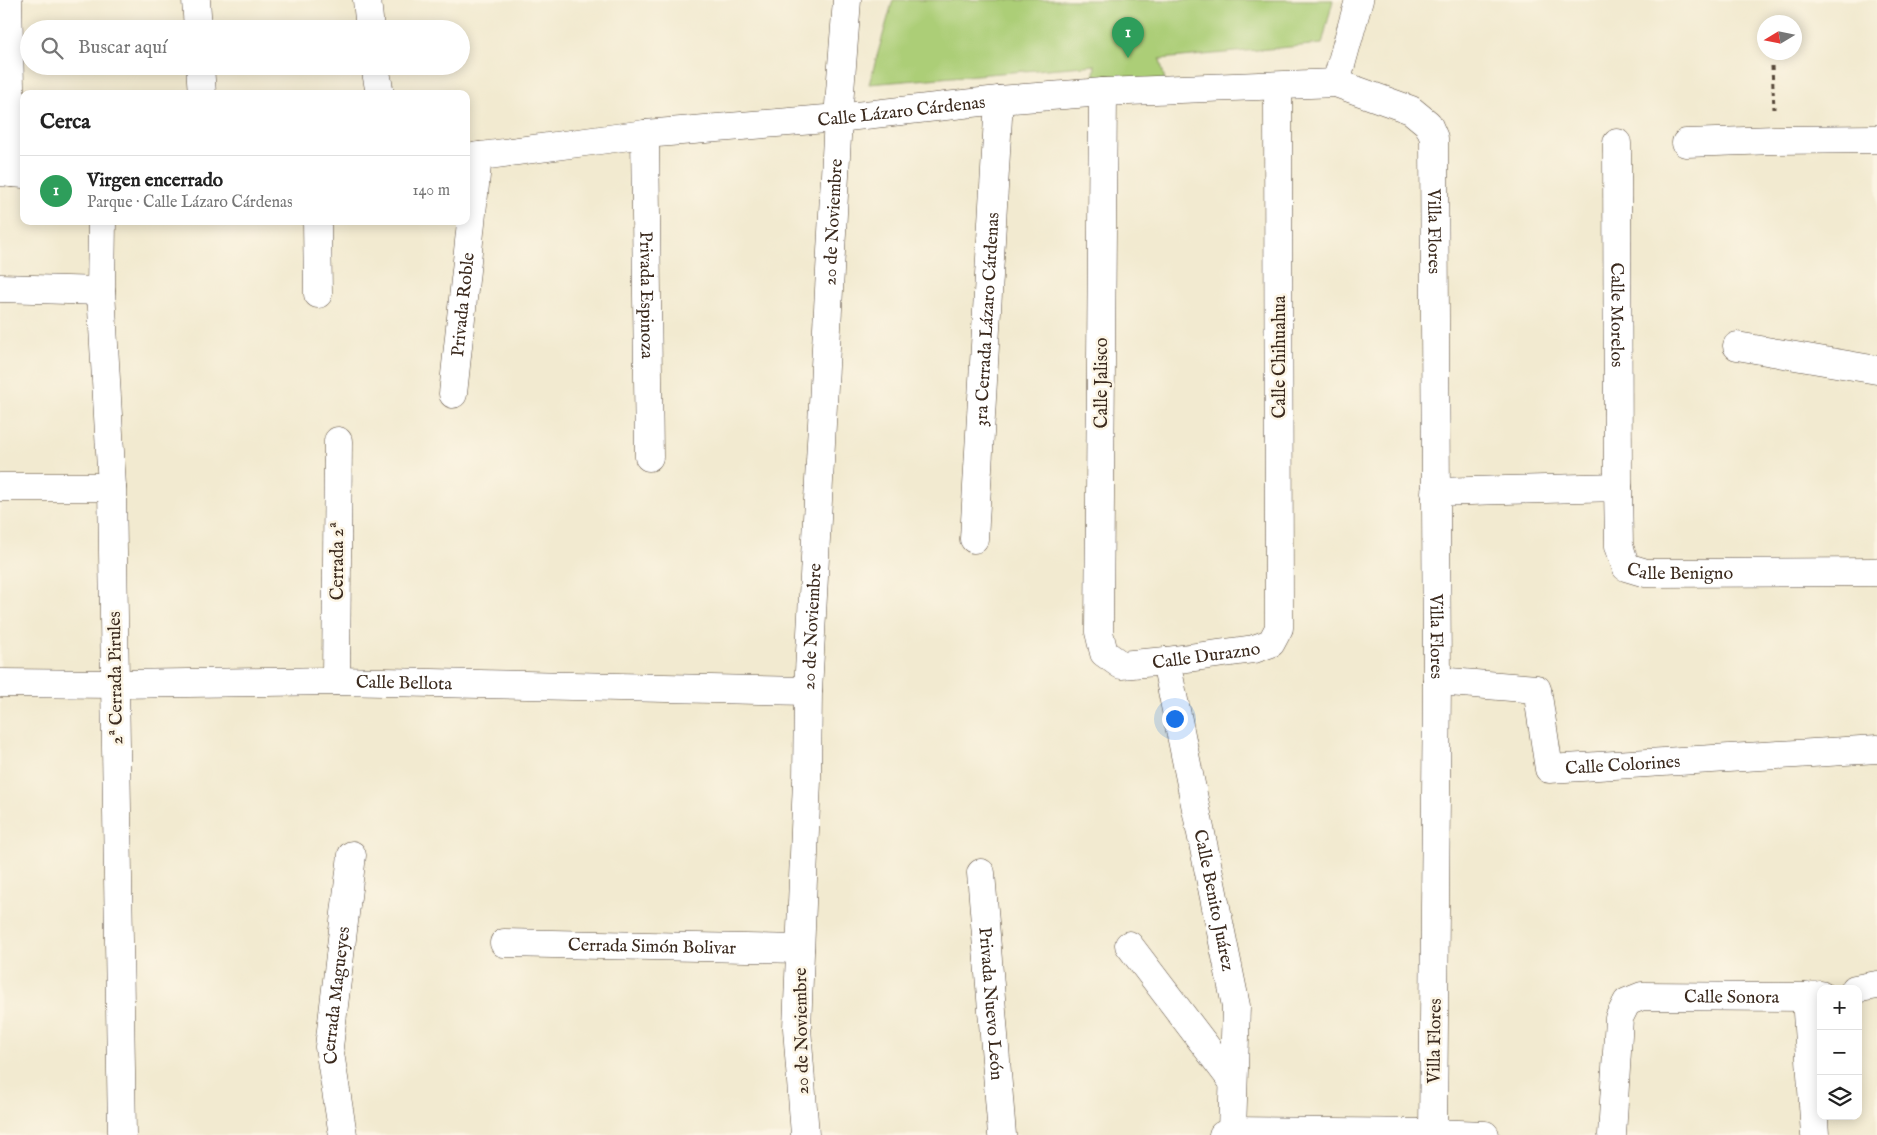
<!DOCTYPE html>
<html lang="es">
<head>
<meta charset="utf-8">
<style>
  body { margin:0; font-family:"IM FELL English",serif; background:#f6f6f6; color:#222 }
  .controls { position:absolute; right:15px; bottom:15px; display:grid; overflow:hidden; border-radius:10px; box-shadow:0 2px 12px #0003 }
  .controls button { width:45px; height:45px; display:grid; place-items:center; padding:0; border:0; border-bottom:1px solid #e0e0e0; background:#fff; color:#222; font:25px sans-serif }
  .compass { position:absolute; left:1757px; top:15px; width:45px; height:45px; border-radius:50%; background:#fff; box-shadow:0 2px 12px #0003; rotate:260deg }
  .you { position:absolute; left:1174px; top:718px; width:18px; height:18px; margin:-12px; border:4px solid #fff; border-radius:50%; background:#1a73e8; box-shadow:0 0 0 8px #1a73e833 }
  .badge { display:grid; place-items:center; width:32px; height:32px; border-radius:50%; background:#ea580c; color:#fff; font-size:16px; font-weight:700 }
  .pin { position:absolute; translate:-50% -41px; filter:drop-shadow(0 1px 2px #0008) }
  .pin::after { content:''; position:absolute; top:26px; width:18px; height:15px; background:inherit; clip-path:polygon(0 0,100% 0,50% 100%) }
  .list { margin:0; padding:0; list-style:none }
  h2 { display:flex; justify-content:space-between; align-items:center; height:65px; margin:0; padding:0 20px; font-size:21px }
  h2 small { font-size:16px; font-weight:400; color:#767676 }
  .list li { display:grid; grid-template-columns:32px 1fr auto; gap:15px; align-items:center; box-sizing:border-box; height:70px; padding:0 20px; border-top:1px solid #e0e0e0 }
  .list b { display:block; font-size:19px; white-space:nowrap }
  .list p { margin:0; font-size:16px; white-space:nowrap; color:#767676 }
  .list em { font-size:16px; font-style:normal; color:#767676 }
  .icon { flex:none; width:28px; height:28px; fill:none; stroke:currentColor; stroke-width:2; stroke-linecap:round; stroke-linejoin:round }
  .map { position:relative; flex:none; width:1877px; height:1135px; overflow:hidden }
  .search { position:absolute; background:#fff; box-shadow:0 2px 12px #0003; left:20px; top:20px; width:450px; height:55px; display:flex; align-items:center; gap:12px; box-sizing:border-box; padding:0 18px; border-radius:28px; color:#767676; font-size:19px }
  .panel { position:absolute; background:#fff; box-shadow:0 2px 12px #0003; left:20px; top:90px; width:450px; height:135px; border-radius:10px }
  .map>svg:first-child { display:block }
  .green { fill:#acce77; stroke:#747c4a }
  .lines { fill:none; stroke-linecap:round; stroke-linejoin:round }
  .minor-casing { stroke:#564739; stroke-width:29 }
  .tertiary-casing { stroke:#564739; stroke-width:29 }
  .path { stroke:#564739; stroke-width:3; stroke-dasharray:4 4; stroke-linecap:butt }
  .minor { stroke:#fff; stroke-width:28 }
  .tertiary { stroke:#fff; stroke-width:28 }
  .labels { text-anchor:middle; stroke-width:5; stroke-linejoin:round; paint-order:stroke }
  .street-label { font-size:18px; fill:#3b2a1e; stroke:#fcf5e5 }
</style>
</head>
<body>
<div class="map">
<svg width="1877" height="1135" viewBox="0 0 1877 1135">
  <rect width="100%" height="100%" fill="#fcf5e5"/>
  <filter id="ink" filterUnits="userSpaceOnUse"><feTurbulence type="fractalNoise" baseFrequency=".02" numOctaves="2"/><feDisplacementMap in="SourceGraphic" scale="10" xChannelSelector="R" yChannelSelector="G"/><feConvolveMatrix kernelMatrix="1 2 1 2 8 2 1 2 1" color-interpolation-filters="sRGB"/></filter>
  <filter id="wash" filterUnits="userSpaceOnUse"><feTurbulence type="fractalNoise" baseFrequency=".0096" numOctaves="4" result="noise"/><feDisplacementMap in="SourceGraphic" scale="20" xChannelSelector="R" yChannelSelector="G"/><feGaussianBlur stdDeviation="1.12" result="paint"/><feColorMatrix in="noise" values="0 0 0 0 0 0 0 0 0 0 0 0 0 0 0 0 0 1.4 0 .05"/><feComposite in="paint" operator="in"/></filter>
  <g filter="url(#wash)">
    <rect width="100%" height="100%" fill="#f2ead0"/>
    <path class="green" d="M893 0H1333L1322 44 1160 59 1166 85 1092 91 1095 65 869 84Z"/>
  </g>
  <g filter="url(#ink)">
    <g class="lines">
      <defs>
        <g id="minor">
          <path d="M8 0 12 173"/>
          <path d="M196 0 198 29"/>
          <path d="M200 66 202 94"/>
          <path d="M1336 83 1359 0"/>
          <path id="s1" d="M1103 92 1099 632 1104 653 1121 665 1166 661 1254 649 1271 643 1279 628 1278 86"/>
          <path id="s2" d="M645 134 649 457"/>
          <path id="s3" d="M1617 143 1618 487"/>
          <path d="M1686 143 1775 140 1877 139"/>
          <path id="s4" d="M466 158 645 134 838 118 999 100 1103 92 1336 83 1411 110 1428 124 1434 138 1437 681 1433 1135"/>
          <path d="M102 221 101 291 112 487 122 1135"/>
          <path d="M317 221 318 294"/>
          <path d="M0 288 101 291"/>
          <path d="M1737 346 1877 370"/>
          <path id="s5" d="M453 394 478 156"/>
          <path d="M0 487H112"/>
          <path id="s6" d="M1435 492 1618 487 1619 546 1626 567 1646 573 1877 572"/>
          <path id="s7" d="M974 539 999 100"/>
          <path id="s8" d="M1166 661 1236 1006 1232 1131"/>
          <path d="M336 681 338 441"/>
          <path id="s9" d="M1437 681 1537 689 1549 769 1877 749"/>
          <path id="s10" d="M0 683 115 684 336 681 808 691"/>
          <path id="s11" d="M981 873 1002 1135"/>
          <path id="s12" d="M504 943 800 949"/>
          <path d="M1129 945 1233 1082"/>
          <path d="M1855 989 1877 985"/>
          <path d="M1806 997 1815 1135"/>
          <path id="s13" d="M343 1135 329 1047 352 855"/>
          <path id="s14" d="M805 1135 797 1028 807 780 808 691 838 118 847 0"/>
          <path d="M1223 1135 1232 1131 1433 1133 1485 1135"/>
          <path id="s15" d="M1612 1135 1619 1018 1627 1002 1642 996 1806 997 1821 995"/>
        </g>
        <g id="tertiary">
          <path d="M367 0 370 29"/>
          <path d="M375 66 380 94"/>
          <path d="M0 172 24 174"/>
        </g>
      </defs>
      <use href="#minor" class="minor-casing"/>
      <use href="#tertiary" class="tertiary-casing"/>
      <path class="path" d="M1772 66 1774 109"/>
      <use href="#minor" class="minor"/>
      <use href="#tertiary" class="tertiary"/>
    </g>
  </g>
  <g class="labels">
    <g class="street-label">
      <text dy="6" stroke="none"><textPath href="#s4" startOffset="438">Calle Lázaro Cárdenas</textPath></text>
      <text dy="6" stroke="none"><textPath href="#s14" startOffset="914">20 de Noviembre</textPath></text>
      <text dy="6" stroke="none"><textPath href="#s4" startOffset="1084">Villa Flores</textPath></text>
      <text dy="6" stroke="none"><textPath href="#s2" startOffset="161">Privada Espinoza</textPath></text>
      <text dy="6" stroke="none"><textPath href="#s5" startOffset="90">Privada Roble</textPath></text>
      <text dy="6" stroke="none"><textPath href="#s3" startOffset="172">Calle Morelos</textPath></text>
      <text dy="6" stroke="none"><textPath href="#s7" startOffset="220">3ra Cerrada Lázaro Cárdenas</textPath></text>
      <text transform="translate(1279 357) rotate(-90)" y="6">Calle Chihuahua</text>
      <text transform="translate(1101 383) rotate(-90)" y="6">Calle Jalisco</text>
      <text transform="translate(337 561) rotate(-90)" y="6">Cerrada 2ª</text>
      <text dy="6" stroke="none"><textPath href="#s6" startOffset="319">Calle Benigno</textPath></text>
      <text dy="6" stroke="none"><textPath href="#s14" startOffset="509">20 de Noviembre</textPath></text>
      <text dy="6" stroke="none"><textPath href="#s4" startOffset="1489">Villa Flores</textPath></text>
      <text dy="6" stroke="none"><textPath href="#s1" startOffset="668">Calle Durazno</textPath></text>
      <text transform="translate(115 678) rotate(-91)" y="6">2ª Cerrada Pirules</text>
      <text dy="6" stroke="none"><textPath href="#s10" startOffset="404">Calle Bellota</textPath></text>
      <text dy="6" stroke="none"><textPath href="#s9" startOffset="255">Calle Colorines</textPath></text>
      <text dy="6" stroke="none"><textPath href="#s8" startOffset="244">Calle Benito Juárez</textPath></text>
      <text dy="6" stroke="none"><textPath href="#s12" startOffset="148">Cerrada Simón Bolivar</textPath></text>
      <text dy="6" stroke="none"><textPath href="#s13" startOffset="141">Cerrada Magueyes</textPath></text>
      <text dy="6" stroke="none"><textPath href="#s15" startOffset="241">Calle Sonora</textPath></text>
      <text dy="6" stroke="none"><textPath href="#s11" startOffset="131">Privada Nuevo León</textPath></text>
      <text transform="translate(801 1031) rotate(-91)" y="6">20 de Noviembre</text>
      <text transform="translate(1434 1041) rotate(-89)" y="6">Villa Flores</text>
    </g>
  </g>
</svg>
<div class="controls">
<button>+</button>
<button>−</button>
<button><svg class="icon" aria-label="layers" viewBox="0 0 24 24"><path d="M12 4l9 5-9 5-9-5zM3 14l9 5 9-5"/></svg></button>
</div>
<svg class="compass" viewBox="-18 -18 36 36"><path d="M0-13l5 13h-10z" fill="#e53935"/><path d="M0 13l5-13h-10z" fill="#767676"/></svg>
<div class="you"></div>
<div class="pin badge" style="left:1128px;top:58px;background:#2e9e5b">1</div>
<div class="search"><svg class="icon" aria-label="search" viewBox="0 0 24 24"><circle cx="10" cy="10" r="6"/><path d="M15 15l6 6"/></svg>Buscar aquí</div>
<section class="panel">
<h2>Cerca<small></small></h2>
<ul class="list">
<li><span class="badge" style="background:#2e9e5b">1</span><div><b>Virgen encerrado</b><p>Parque · Calle Lázaro Cárdenas</p></div><em>140 m</em></li>
</ul>
</section>
</div>
</body>
</html>
